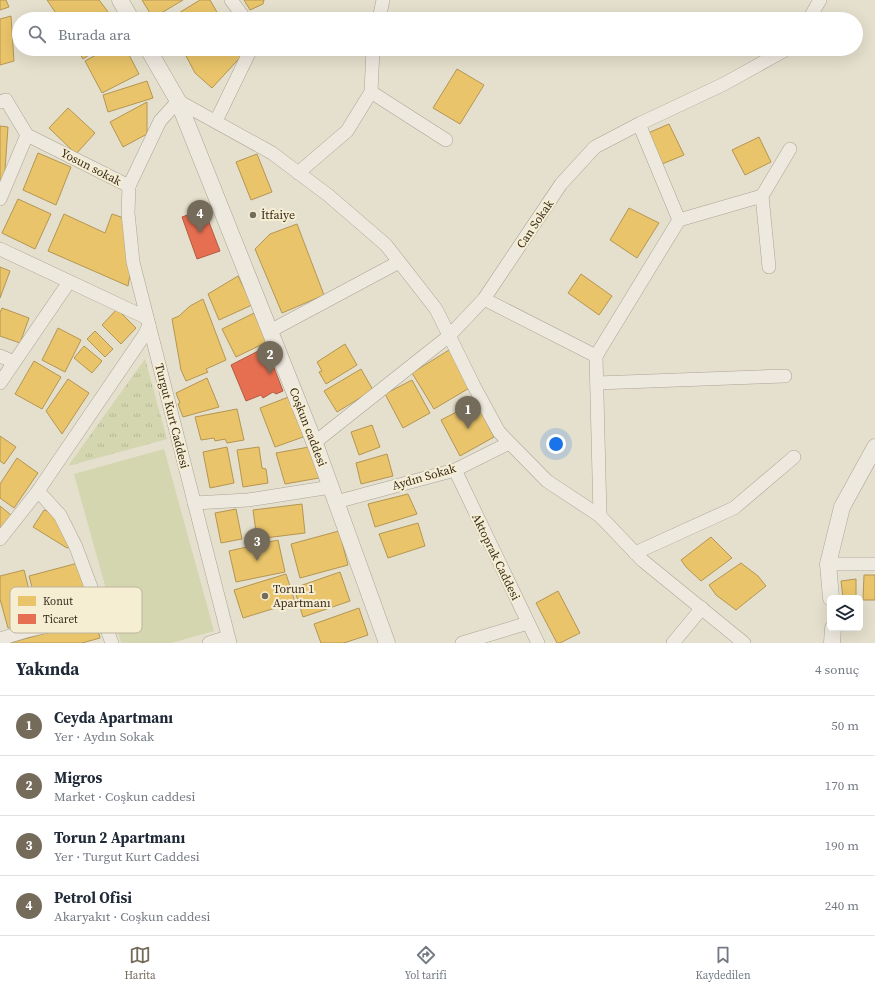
<!DOCTYPE html>
<html lang="tr">
<head>
<meta charset="utf-8">
<style>
  body { margin:0; font-family:"Source Serif 4",serif; background:#f2f2f3; color:#1f2937 }
  .controls { position:absolute; right:12px; bottom:12px; display:grid; overflow:hidden; border-radius:6px; box-shadow:0 4px 16px #0002 }
  .controls button { width:36px; height:36px; display:grid; place-items:center; padding:0; border:0; border-bottom:1px solid #e0e1e3; background:#fff; color:#1f2937; font:20px sans-serif }
  .you { position:absolute; left:556px; top:444px; width:14px; height:14px; margin:-10px; border:3px solid #fff; border-radius:50%; background:#1a73e8; box-shadow:0 0 0 6px #1a73e833 }
  .badge { display:grid; place-items:center; width:26px; height:26px; border-radius:50%; background:#756b5b; color:#fff; font-size:13px; font-weight:700 }
  .pin { position:absolute; translate:-50% -33px; filter:drop-shadow(0 1px 2px #0008) }
  .pin::after { content:''; position:absolute; top:21px; width:14px; height:12px; background:inherit; clip-path:polygon(0 0,100% 0,50% 100%) }
  .list { margin:0; padding:0; list-style:none }
  h2 { display:flex; justify-content:space-between; align-items:center; height:52px; margin:0; padding:0 16px; font-size:17px }
  h2 small { font-size:13px; font-weight:400; color:#747a83 }
  .list li { display:grid; grid-template-columns:26px 1fr auto; gap:12px; align-items:center; box-sizing:border-box; height:60px; padding:0 16px; border-top:1px solid #e0e1e3 }
  .list b { display:block; font-size:15px; white-space:nowrap }
  .list p { margin:0; font-size:13px; white-space:nowrap; color:#747a83 }
  .list em { font-size:13px; font-style:normal; color:#747a83 }
  .icon { flex:none; width:22px; height:22px; fill:none; stroke:currentColor; stroke-width:2; stroke-linecap:round; stroke-linejoin:round }
  .map { position:relative; flex:none; width:875px; height:643px; overflow:hidden }
  .search { position:absolute; background:#fff; box-shadow:0 4px 16px #0002; left:12px; right:12px; top:12px; height:44px; display:flex; align-items:center; gap:10px; box-sizing:border-box; padding:0 14px; border-radius:22px; color:#747a83; font-size:15px }
  .sheet { height:292px; background:#fff }
  nav { display:flex; justify-content:space-around; align-items:center; box-sizing:border-box; height:56px; border-top:1px solid #e0e1e3; background:#fff; font-size:11px; color:#747a83 }
  nav a { display:grid; justify-items:center; gap:2px }
  nav .on { color:#756b5b }
  .map>svg:first-child { display:block }
  .grass { fill:#d3d6af }
  .park { fill:url(#park-tufts) }
  .homes { fill:#e9c46a; stroke:#b49653 }
  .shops { fill:#e76f51; stroke:#b35b42 }
  .lines { fill:none; stroke-linecap:round; stroke-linejoin:round }
  .minor-casing { stroke:#aaa496; stroke-width:14 }
  .tertiary-casing { stroke:#aaa496; stroke-width:17 }
  .minor { stroke:#eee9df; stroke-width:13 }
  .tertiary { stroke:#eee9df; stroke-width:16 }
  .poi-dot { fill:#756b5b; stroke:#f6eed3; stroke-width:1.5 }
  .labels { text-anchor:middle; stroke-width:4; stroke-linejoin:round; paint-order:stroke }
  .street-label { font-size:12px; fill:#392c1e; stroke:#f6eed3 }
  .poi-label { font-size:12px; fill:#392c1e; stroke:#f6eed3; text-anchor:start }
  .key { fill:#f6eed3; stroke:#bdb49d; stroke-width:1 }
  .key-label { font-size:11px; fill:#392c1e }
</style>
</head>
<body>
<div class="map">
<svg width="875" height="643" viewBox="0 0 875 643">
  <defs>
    <pattern id="park-tufts" width="24" height="20" patternUnits="userSpaceOnUse"><rect width="24" height="20" fill="#d3d6af"/><path d="M3 7l-1-3M5 7V3M7 7l1-3M15 17l-1-3M17 17v-4M19 17l1-3" fill="none" stroke="#b6b896"/></pattern>
  </defs>
  <rect width="100%" height="100%" fill="#e5dfcd"/>
  <path class="grass" d="M164 449 214 631 171 643H121L74 474Z"/>
  <path class="park" d="M145 359 167 439 68 466Z"/>
  <g class="homes">
    <path d="M0 0H6L9 7 0 10Z"/>
    <path d="M47 0H99L109 13 101 19H60Z"/>
    <path d="M142 0H183L153 18Z"/>
    <path d="M200 0H210L221 19H169Z"/>
    <path d="M244 0H264L263 4 250 10Z"/>
    <path d="M11 16 14 61 0 65V19Z"/>
    <path d="M77 49H98L83 59Z"/>
    <path d="M107 49H126L139 74 102 93 85 61Z"/>
    <path d="M170 49H180L173 53Z"/>
    <path d="M195 49H248L212 88 195 73 185 54Z"/>
    <path d="M457 69 484 85 460 124 433 108Z"/>
    <path d="M147 81 153 98 108 112 103 95Z"/>
    <path d="M147 102V134L123 147 110 122Z"/>
    <path d="M68 108 95 133 76 154 49 128Z"/>
    <path d="M669 124 684 155 662 164 648 133Z"/>
    <path d="M0 126 8 127 4 184 0 183Z"/>
    <path d="M759 137 771 162 745 175 732 150Z"/>
    <path d="M38 153 71 167 56 205 23 190Z"/>
    <path d="M257 154 272 192 251 200 236 162Z"/>
    <path d="M18 199 51 214 35 249 2 233Z"/>
    <path d="M629 208 659 223 637 258 610 240Z"/>
    <path d="M64 214 105 233 112 214 121 217 124 221 131 269 128 286 48 251Z"/>
    <path d="M297 224 324 295 282 313 255 249 270 234Z"/>
    <path d="M0 267 10 271 0 298Z"/>
    <path d="M581 274 612 296 599 315 568 293Z"/>
    <path d="M238 276 252 305 219 320 208 294Z"/>
    <path d="M203 299 226 360 206 369 208 372 186 381 181 370 172 319 179 316 190 306Z"/>
    <path d="M2 308 29 318 20 343 0 336V313Z"/>
    <path d="M117 309 136 328 121 344 102 325Z"/>
    <path d="M254 313 267 342 236 357 222 329Z"/>
    <path d="M58 328 81 340 65 372 42 360Z"/>
    <path d="M95 331 113 349 105 357 87 339Z"/>
    <path d="M345 344 357 365 326 384 319 372 322 371 317 362Z"/>
    <path d="M84 346 102 361 92 373 74 358Z"/>
    <path d="M449 350 471 387 434 409 412 373Z"/>
    <path d="M34 361 61 377 42 409 15 394Z"/>
    <path d="M361 369 373 390 337 412 324 391Z"/>
    <path d="M207 378 219 407 183 417 178 404 180 403 176 393Z"/>
    <path d="M68 379 89 393 62 434 46 411Z"/>
    <path d="M412 380 430 413 403 428 385 394Z"/>
    <path d="M291 396 306 436 275 447 260 408Z"/>
    <path d="M476 402 494 437 460 456 441 420Z"/>
    <path d="M237 409 244 440 227 443 225 439 215 441 214 438 201 440 195 417Z"/>
    <path d="M372 425 380 447 359 455 351 432Z"/>
    <path d="M0 436 16 447 4 464 0 461Z"/>
    <path d="M227 447 234 483 210 488 203 452Z"/>
    <path d="M259 447 262 468 266 469 268 483 243 487 237 450Z"/>
    <path d="M309 447 319 478 285 484 276 453Z"/>
    <path d="M387 454 393 476 361 484 356 463Z"/>
    <path d="M17 458 38 473 14 508 0 498V484Z"/>
    <path d="M408 494 417 514 375 527 368 504Z"/>
    <path d="M302 504 305 533 257 539 253 510Z"/>
    <path d="M0 506 11 515 0 529Z"/>
    <path d="M236 509 242 539 221 543 215 513Z"/>
    <path d="M44 510 60 515 72 546 67 548 33 527Z"/>
    <path d="M418 523 425 546 388 558 379 534Z"/>
    <path d="M339 531 348 565 300 578 291 544Z"/>
    <path d="M711 537 732 558 701 581 686 567 681 560Z"/>
    <path d="M278 540 285 572 236 582 229 551Z"/>
    <path d="M78 563 91 603 40 617 29 576Z"/>
    <path d="M741 563 758 576 766 586 736 610 716 595 709 585Z"/>
    <path d="M24 570 37 621 8 628 0 599V576Z"/>
    <path d="M340 572 350 601 303 617 294 588Z"/>
    <path d="M286 574 295 602 243 618 234 590Z"/>
    <path d="M864 575H875V600H863Z"/>
    <path d="M856 579V598H843L841 581Z"/>
    <path d="M558 591 580 633 560 643H557L536 603Z"/>
    <path d="M359 608 368 635 344 643H321L314 624Z"/>
    <path d="M95 620 100 638 82 643H9Z"/>
  </g>
  <g class="shops">
    <path d="M204 209 220 251 197 259 182 217Z"/>
    <path d="M266 347 283 391 276 394 273 392 263 398 261 395 246 401 231 365Z"/>
  </g>
  <g class="lines">
    <defs>
      <g id="minor">
        <path d="M231 0 245 19"/>
        <path d="M379 19 383 0"/>
        <path d="M809 19 820 0"/>
        <path d="M371 92 446 140"/>
        <path d="M0 102 6 100 27 135 129 186 160 121 178 101 272 153 328 195 386 245 436 309 474 386 499 432 547 481 600 516 642 560 744 643"/>
        <path d="M216 121 251 49"/>
        <path d="M639 124 679 220"/>
        <path d="M298 173 347 131 371 92 373 49"/>
        <path d="M129 186 128 213 133 262 230 643"/>
        <path d="M0 199 27 135"/>
        <path d="M0 249 147 318"/>
        <path d="M769 267 762 196 790 149"/>
        <path d="M484 299 596 356"/>
        <path d="M270 331 399 262"/>
        <path d="M0 356 14 362"/>
        <path d="M0 383 69 282"/>
        <path d="M597 383 785 376"/>
        <path d="M314 443 449 336 484 299 561 184 595 147 639 124 724 84 787 49"/>
        <path d="M455 470 538 643"/>
        <path d="M38 491 60 515 76 547 112 643"/>
        <path d="M336 502 455 470 509 443"/>
        <path d="M194 503 248 500 331 487"/>
        <path d="M600 516 596 356 679 220 762 196"/>
        <path d="M0 539 38 491 145 334 149 325"/>
        <path d="M635 553 734 508 794 457"/>
        <path d="M828 564H875"/>
        <path d="M0 639 26 631 102 614"/>
        <path d="M209 643 228 637"/>
        <path d="M462 643 528 623"/>
        <path d="M673 643 702 608"/>
      </g>
      <g id="tertiary">
        <path d="M120 0 131 19"/>
        <path d="M148 49 178 101 317 449 387 643"/>
        <path d="M831 598 828 564 842 507 875 447"/>
        <path d="M832 643 833 628"/>
      </g>
    </defs>
    <use href="#minor" class="minor-casing"/>
    <use href="#tertiary" class="tertiary-casing"/>
    <use href="#minor" class="minor"/>
    <use href="#tertiary" class="tertiary"/>
  </g>
  <g class="poi-dot">
    <circle cx="253" cy="215" r="4"/>
    <circle cx="265" cy="596" r="4"/>
  </g>
  <g class="labels">
    <g class="street-label">
      <text transform="translate(91 167) rotate(27)" y="4">Yosun sokak</text>
      <text transform="translate(535 224) rotate(-56)" y="4">Can Sokak</text>
      <text transform="translate(172 416) rotate(76)" y="4">Turgut Kurt Caddesi</text>
      <text transform="translate(308 427) rotate(69)" y="4">Coşkun caddesi</text>
      <text transform="translate(424 477) rotate(-16)" y="4">Aydın Sokak</text>
      <text transform="translate(496 557) rotate(64)" y="4">Aktoprak Caddesi</text>
    </g>
    <g class="poi-label">
      <text x="261" y="219">İtfaiye</text>
      <text x="273" y="593">Torun 1<tspan x="273" dy="14">Apartmanı</tspan></text>
    </g>
  </g>
  <rect x="10" y="587" width="132" height="46" rx="6" class="key"/>
  <rect x="18" y="596" width="18" height="10" fill="#e9c46a"/>
  <rect x="18" y="614" width="18" height="10" fill="#e76f51"/>
  <g class="key-label">
    <text x="43" y="605">Konut</text>
    <text x="43" y="623">Ticaret</text>
  </g>
</svg>
<div class="controls">
<button><svg class="icon" aria-label="layers" viewBox="0 0 24 24"><path d="M12 4l9 5-9 5-9-5zM3 14l9 5 9-5"/></svg></button>
</div>
<div class="you"></div>
<div class="pin badge" style="left:468px;top:429px">1</div>
<div class="pin badge" style="left:270px;top:374px">2</div>
<div class="pin badge" style="left:257px;top:561px">3</div>
<div class="pin badge" style="left:200px;top:233px">4</div>
<div class="search"><svg class="icon" aria-label="search" viewBox="0 0 24 24"><circle cx="10" cy="10" r="6"/><path d="M15 15l6 6"/></svg>Burada ara</div>
</div>
<section class="sheet">
<h2>Yakında<small>4 sonuç</small></h2>
<ul class="list">
<li><span class="badge">1</span><div><b>Ceyda Apartmanı</b><p>Yer · Aydın Sokak</p></div><em>50 m</em></li>
<li><span class="badge">2</span><div><b>Migros</b><p>Market · Coşkun caddesi</p></div><em>170 m</em></li>
<li><span class="badge">3</span><div><b>Torun 2 Apartmanı</b><p>Yer · Turgut Kurt Caddesi</p></div><em>190 m</em></li>
<li><span class="badge">4</span><div><b>Petrol Ofisi</b><p>Akaryakıt · Coşkun caddesi</p></div><em>240 m</em></li>
</ul>
</section>
<nav>
<a class="on"><svg class="icon" aria-label="map" viewBox="0 0 24 24"><path d="M3 6l6-2 6 2 6-2v14l-6 2-6-2-6 2zM9 4v14M15 6v14"/></svg>Harita</a>
<a><svg class="icon" aria-label="directions" viewBox="0 0 24 24"><path d="M12 3l9 9-9 9-9-9zM9 14v-3h6M13 9l2 2-2 2"/></svg>Yol tarifi</a>
<a><svg class="icon" aria-label="saved" viewBox="0 0 24 24"><path d="M7 4h10v16l-5-4-5 4z"/></svg>Kaydedilen</a>
</nav>
</body>
</html>
